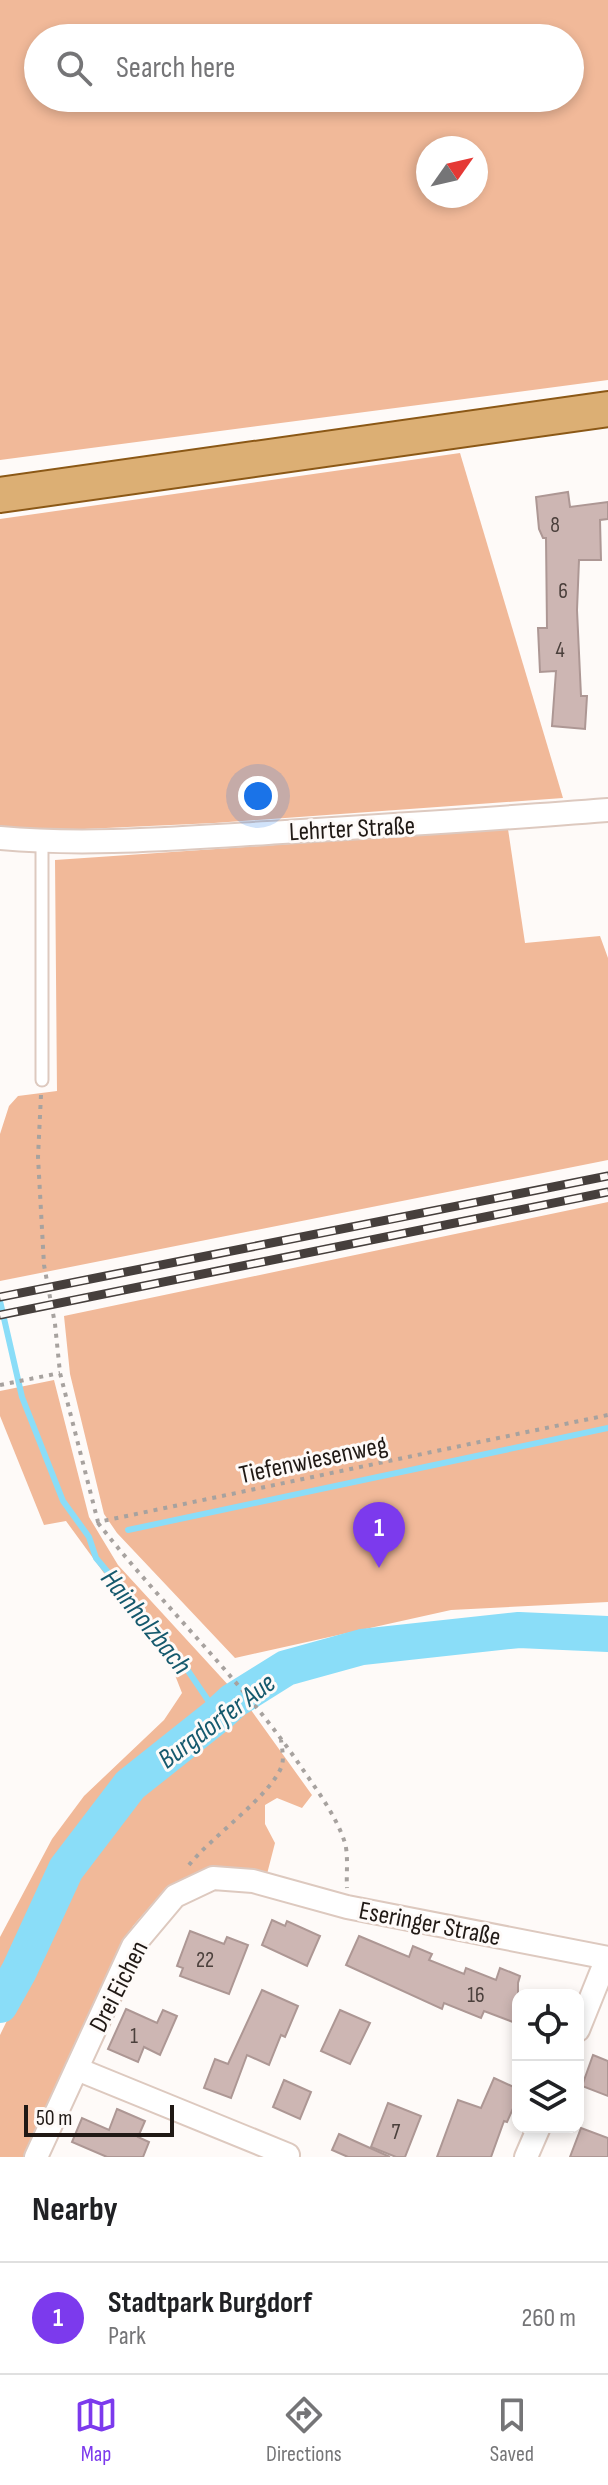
<!DOCTYPE html>
<html lang="en">
<head>
<meta charset="utf-8">
<style>
  body { margin:0; font-family:"Sofia Sans Condensed",sans-serif; background:#f2f2f2; color:#202124 }
  .controls { position:absolute; right:24px; bottom:24px; display:grid; overflow:hidden; border-radius:16px; box-shadow:0 4px 12px #0003 }
  .controls button { width:72px; height:72px; display:grid; place-items:center; padding:0; border:0; border-bottom:2px solid #e0e0e0; background:#fff; color:#202124; font:40px sans-serif }
  .compass { position:absolute; left:416px; top:136px; width:72px; height:72px; border-radius:50%; background:#fff; box-shadow:0 4px 12px #0003; rotate:56deg }
  .scale { position:absolute; left:24px; bottom:20px; width:150px; box-sizing:border-box; padding-left:8px; border:4px solid #201915; border-top:0; font-size:22px; line-height:28px; white-space:nowrap; color:#201915; -webkit-text-stroke:6px #fefaf8; paint-order:stroke }
  .you { position:absolute; left:258px; top:796px; width:28px; height:28px; margin:-20px; border:6px solid #fff; border-radius:50%; background:#1a73e8; box-shadow:0 0 0 12px #1a73e833 }
  .badge { display:grid; place-items:center; width:52px; height:52px; border-radius:50%; background:#7c3aed; color:#fff; font-size:26px; font-weight:700 }
  .pin { position:absolute; translate:-50% -66px; filter:drop-shadow(0 2px 4px #0008) }
  .pin::after { content:''; position:absolute; top:42px; width:28px; height:24px; background:inherit; clip-path:polygon(0 0,100% 0,50% 100%) }
  .list { margin:0; padding:0; list-style:none }
  h2 { display:flex; justify-content:space-between; align-items:center; height:104px; margin:0; padding:0 32px; font-size:34px }
  h2 small { font-size:26px; font-weight:400; color:#757577 }
  .list li { display:grid; grid-template-columns:52px 1fr auto; gap:24px; align-items:center; box-sizing:border-box; height:112px; padding:0 32px; border-top:2px solid #e0e0e0 }
  .list b { display:block; font-size:30px; white-space:nowrap }
  .list p { margin:0; font-size:26px; white-space:nowrap; color:#757577 }
  .list em { font-size:26px; font-style:normal; color:#757577 }
  .icon { flex:none; width:44px; height:44px; fill:none; stroke:currentColor; stroke-width:2; stroke-linecap:round; stroke-linejoin:round }
  .map { position:relative; flex:none; width:608px; height:2157px; overflow:hidden }
  .search { position:absolute; background:#fff; box-shadow:0 4px 12px #0003; left:24px; right:24px; top:24px; height:88px; display:flex; align-items:center; gap:20px; box-sizing:border-box; padding:0 28px; border-radius:44px; color:#757577; font-size:30px }
  .sheet { height:216px; background:#fff }
  nav { display:flex; justify-content:space-around; align-items:center; box-sizing:border-box; height:112px; border-top:2px solid #e0e0e0; background:#fff; font-size:22px; color:#757577 }
  nav a { display:grid; justify-items:center; gap:4px }
  nav .on { color:#7c3aed }
  .map>svg:first-child { display:block }
  .green { fill:#f1b999; fill-rule:evenodd }
  .lines { fill:none; stroke-linecap:round; stroke-linejoin:round }
  .stream { stroke:#8addf8; stroke-width:6 }
  .river { stroke:#8addf8; stroke-width:36 }
  .building { fill:#cdb6b3; stroke:#ad9794; stroke-width:2 }
  .service-casing { stroke:#ddc9bf; stroke-width:15 }
  .minor-casing { stroke:#ddc9bf; stroke-width:26 }
  .primary-casing { stroke:#8b5816; stroke-width:38 }
  .path { stroke:#a7a29f; stroke-width:4; stroke-dasharray:4 6; stroke-linecap:butt }
  .service { stroke:#fff; stroke-width:11 }
  .minor { stroke:#fff; stroke-width:22 }
  .primary { stroke:#dcaf74; stroke-width:34 }
  .rail-casing { stroke:#463f3c; stroke-width:9 }
  .rail { stroke:#fefaf8; stroke-width:6; stroke-dasharray:18; stroke-linecap:butt }
  .labels { text-anchor:middle; stroke-width:6; stroke-linejoin:round; paint-order:stroke }
  .number-label { font-size:22px; fill:#4b403c }
  .street-label { font-size:26px; fill:#201915; stroke:#fefaf8 }
  .water-label { font-size:28px; font-style:italic; fill:#15596d; stroke:#fefaf8 }
</style>
</head>
<body>
<div class="map">
<svg width="608" height="2157" viewBox="0 0 608 2157">
  <rect width="100%" height="100%" fill="#fefaf8"/>
  <g class="green">
    <path d="M0 0H608V380L0 460ZM38 38H570V98H38ZM428 148H476V196H428Z"/>
    <path d="M460 453 563 798 214 823 41 831 0 828V519Z"/>
    <path d="M508 829 525 943 600 936 608 958V1160L0 1281V1134L9 1106 18 1096 57 1091 55 860Z"/>
    <path d="M608 1202V1602L451 1610 235 1658 117 1533 104 1514 70 1374 64 1316Z"/>
    <path d="M54 1380 89 1517 118 1565 231 1688C189 1726 140 1758 104 1803 60 1857 33 1923 0 1984V1937L52 1839 84 1796 164 1720 182 1693 171 1665 66 1521 44 1525 0 1416V1391Z"/>
    <path d="M246 1703 312 1795 302 1808 277 1798 265 1805V1824L275 1843 267 1874 209 1869 166 1888 133 1926 30 2157H0V2035L86 1858 151 1783Z"/>
  </g>
  <g class="lines">
    <g class="stream">
      <path d="M0 1301 22 1397 63 1501 89 1537 96 1558 176 1653 218 1715"/>
      <path d="M128 1530 608 1428"/>
    </g>
    <path class="river" d="M0 2005 19 1971 66 1869 130 1785 218 1715 233 1701 286 1668 362 1647 519 1630 608 1634"/>
  </g>
  <g class="building">
    <path d="M568 492 570 507 608 502V519L600 520 601 560H579L577 610 581 696H587L585 729 552 726 556 671 540 672 538 628H547L546 538H543L539 529 536 497Z"/>
    <path d="M272 1920 285 1926 287 1921 320 1936 307 1966 262 1945Z"/>
    <path d="M190 1931 224 1944 227 1937 248 1945 229 1994 180 1976 183 1968 177 1966Z"/>
    <path d="M359 1936 409 1957 413 1946 432 1954 429 1960 464 1974 466 1968 496 1980 500 1968 520 1976 518 1983V2024L484 2011 481 2018 444 2003 442 2009 346 1965Z"/>
    <path d="M262 1990 298 2006 285 2037 281 2035 269 2065 247 2055 231 2098 204 2088 215 2059 228 2064Z"/>
    <path d="M126 2009 157 2023 163 2010 177 2016 160 2055 144 2047 138 2062 108 2049Z"/>
    <path d="M340 2010 370 2023 350 2064 321 2051Z"/>
    <path d="M593 2055 608 2061V2096L582 2086Z"/>
    <path d="M494 2078 518 2089V2097L507 2122 504 2121 491 2157H437L458 2100 481 2108Z"/>
    <path d="M284 2080 311 2092 300 2119 273 2107Z"/>
    <path d="M388 2103 421 2116 405 2157H396L371 2147Z"/>
    <path d="M117 2109 145 2121 138 2137 149 2142 143 2157H107L72 2142 82 2118 109 2130Z"/>
    <path d="M581 2128 608 2138V2157H570Z"/>
    <path d="M339 2134 390 2157H348L332 2150Z"/>
  </g>
  <g class="lines">
    <defs>
      <path id="service" d="M42 1080V842"/>
      <g id="minor">
        <path d="M0 838C88 846 179 838 268 833 381 826 495 819 608 810"/>
        <path d="M578 2030 607 1958"/>
        <path d="M77 2069 288 2155"/>
        <path d="M36 2157 133 1946 175 1896 213 1878 253 1881 347 1907 608 1958"/>
        <path d="M526 2157 539 2127"/>
      </g>
      <path id="primary" d="M0 495 608 409"/>
    </defs>
    <use href="#service" class="service-casing"/>
    <use href="#minor" class="minor-casing"/>
    <use href="#primary" class="primary-casing"/>
    <g class="path">
      <path d="M41 1095 38 1157 44 1265 55 1324 60 1373 98 1522 608 1415"/>
      <path d="M0 1385 60 1373"/>
      <path d="M98 1523C162 1605 238 1676 297 1761 314 1786 334 1812 344 1840 349 1853 346 1874 347 1888"/>
      <path d="M189 1865C211 1837 273 1794 282 1765 284 1758 282 1748 281 1740"/>
    </g>
    <use href="#service" class="service"/>
    <use href="#minor" class="minor"/>
    <use href="#primary" class="primary"/>
    <defs>
      <g id="rail">
        <path d="M0 1297 608 1176"/>
        <path d="M0 1315 608 1192"/>
      </g>
    </defs>
    <use href="#rail" class="rail-casing"/>
    <use href="#rail" class="rail"/>
  </g>
  <g class="labels">
    <g class="number-label">
      <text x="555" y="532">8</text>
      <text x="563" y="598">6</text>
      <text x="560" y="657">4</text>
      <text x="205" y="1967">22</text>
      <text x="476" y="2002">16</text>
      <text x="134" y="2043">1</text>
      <text x="396" y="2139">7</text>
    </g>
    <g class="street-label">
      <text transform="translate(352 828) rotate(-3)" y="9">Lehrter Straße</text>
      <text transform="translate(313 1459) rotate(-12)" y="9">Tiefenwiesenweg</text>
      <text transform="translate(430 1923) rotate(11)" y="9">Eseringer Straße</text>
      <text transform="translate(118 1986) rotate(-63)" y="9">Drei Eichen</text>
    </g>
    <g class="water-label">
      <text transform="translate(147 1621) rotate(51)" y="10">Hainholzbach</text>
      <text transform="translate(216 1720) rotate(-37)" y="10">Burgdorfer Aue</text>
    </g>
  </g>
</svg>
<div class="controls">
<button><svg class="icon" aria-label="locate" viewBox="0 0 24 24"><circle cx="12" cy="12" r="6"/><path d="M12 2v4M12 18v4M2 12h4M18 12h4"/></svg></button>
<button><svg class="icon" aria-label="layers" viewBox="0 0 24 24"><path d="M12 4l9 5-9 5-9-5zM3 14l9 5 9-5"/></svg></button>
</div>
<svg class="compass" viewBox="-18 -18 36 36"><path d="M0-13l5 13h-10z" fill="#e53935"/><path d="M0 13l5-13h-10z" fill="#757577"/></svg>
<div class="scale">50 m</div>
<div class="you"></div>
<div class="pin badge" style="left:379px;top:1568px">1</div>
<div class="search"><svg class="icon" aria-label="search" viewBox="0 0 24 24"><circle cx="10" cy="10" r="6"/><path d="M15 15l6 6"/></svg>Search here</div>
</div>
<section class="sheet">
<h2>Nearby<small></small></h2>
<ul class="list">
<li><span class="badge">1</span><div><b>Stadtpark Burgdorf</b><p>Park</p></div><em>260 m</em></li>
</ul>
</section>
<nav>
<a class="on"><svg class="icon" aria-label="map" viewBox="0 0 24 24"><path d="M3 6l6-2 6 2 6-2v14l-6 2-6-2-6 2zM9 4v14M15 6v14"/></svg>Map</a>
<a><svg class="icon" aria-label="directions" viewBox="0 0 24 24"><path d="M12 3l9 9-9 9-9-9zM9 14v-3h6M13 9l2 2-2 2"/></svg>Directions</a>
<a><svg class="icon" aria-label="saved" viewBox="0 0 24 24"><path d="M7 4h10v16l-5-4-5 4z"/></svg>Saved</a>
</nav>
</body>
</html>
